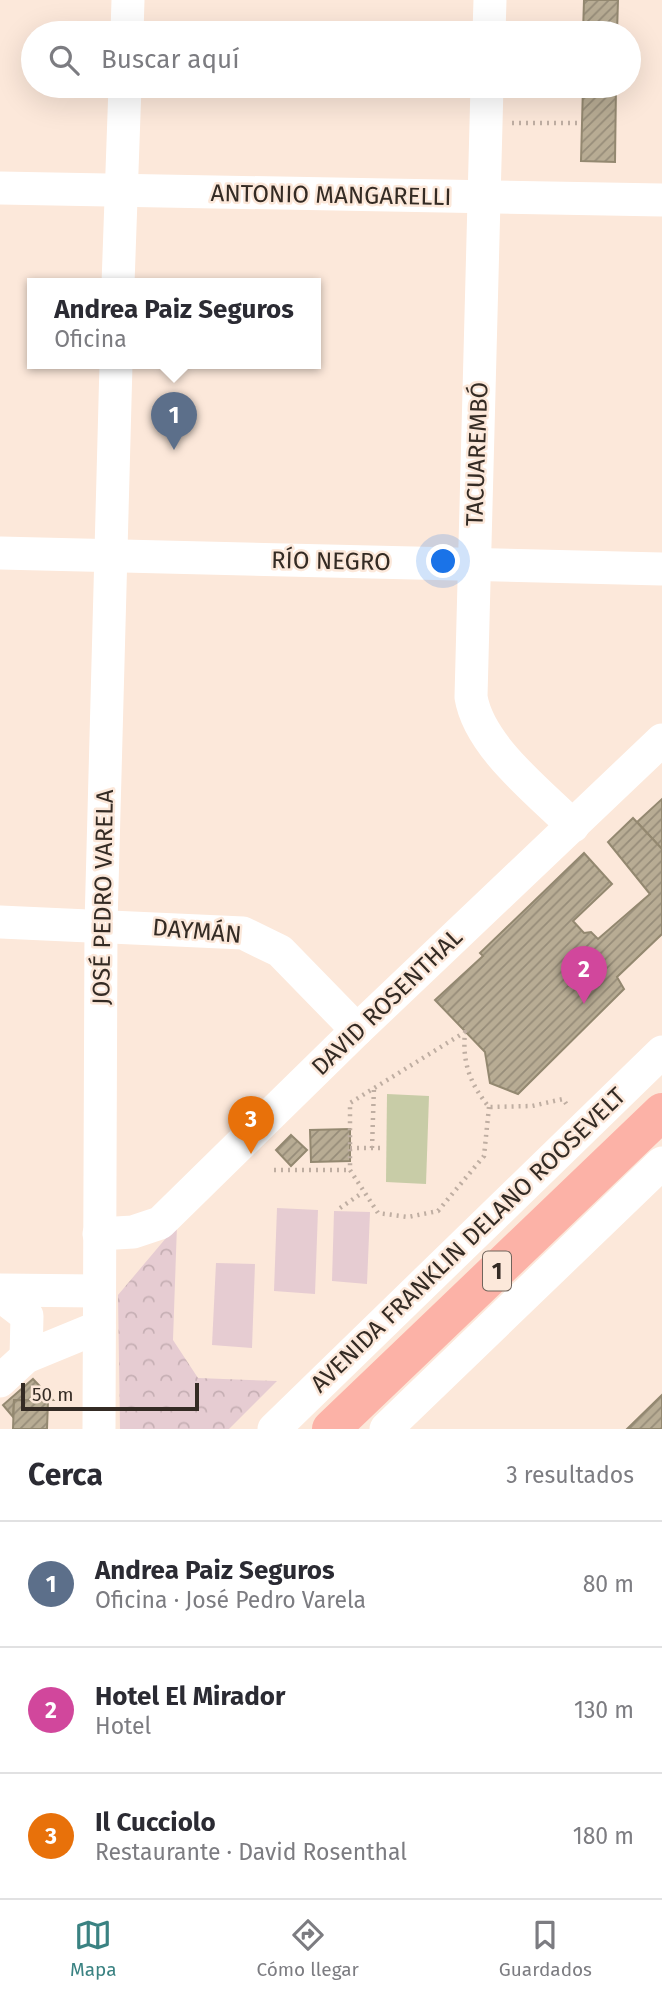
<!DOCTYPE html>
<html lang="es">
<head>
<meta charset="utf-8">
<style>
  body { margin:0; font-family:"Fira Sans",sans-serif; background:#f7f7f7; color:#2b2b33 }
  .scale { position:absolute; left:21px; bottom:18px; width:178px; box-sizing:border-box; padding-left:7px; border:4px solid #342b24; border-top:0; font-size:19px; line-height:24px; white-space:nowrap; color:#342b24; -webkit-text-stroke:5px #fce8da; paint-order:stroke }
  .you { position:absolute; left:444px; top:562px; width:24px; height:24px; margin:-18px; border:5px solid #fff; border-radius:50%; background:#1a73e8; box-shadow:0 0 0 10px #1a73e833 }
  .badge { display:grid; place-items:center; width:46px; height:46px; border-radius:50%; background:#3a8282; color:#fff; font-size:23px; font-weight:700 }
  .pin { position:absolute; translate:-50% -58px; filter:drop-shadow(0 2px 4px #0008) }
  .pin::after { content:''; position:absolute; top:37px; width:24px; height:21px; background:inherit; clip-path:polygon(0 0,100% 0,50% 100%) }
  .popup { position:absolute; left:27px; top:278px; width:294px; height:91px; box-sizing:border-box; display:grid; place-content:center; border-radius:0px; background:#fff; filter:drop-shadow(0 2px 5px #0005); font-size:23px; white-space:nowrap; color:#7c7c81 }
  .popup b { font-size:26px; color:#2b2b33 }
  .popup::after { content:''; position:absolute; left:50%; top:100%; margin-left:-14px; border:14px solid transparent; border-top-color:#fff }
  .list { margin:0; padding:0; list-style:none }
  h2 { display:flex; justify-content:space-between; align-items:center; height:91px; margin:0; padding:0 28px; font-size:30px }
  h2 small { font-size:23px; font-weight:400; color:#7c7c81 }
  .list li { display:grid; grid-template-columns:46px 1fr auto; gap:21px; align-items:center; box-sizing:border-box; height:126px; padding:0 28px; border-top:2px solid #e1e1e2 }
  .list b { display:block; font-size:26px; white-space:nowrap }
  .list p { margin:0; font-size:23px; white-space:nowrap; color:#7c7c81 }
  .list em { font-size:23px; font-style:normal; color:#7c7c81 }
  .icon { flex:none; width:38px; height:38px; fill:none; stroke:currentColor; stroke-width:2; stroke-linecap:round; stroke-linejoin:round }
  .map { position:relative; flex:none; width:662px; height:1429px; overflow:hidden }
  .search { position:absolute; background:#fff; box-shadow:0 7px 28px #0002; left:21px; right:21px; top:21px; height:77px; display:flex; align-items:center; gap:18px; box-sizing:border-box; padding:0 24px; border-radius:38px; color:#7c7c81; font-size:26px }
  .sheet { height:469px; background:#fff }
  nav { display:flex; justify-content:space-around; align-items:center; box-sizing:border-box; height:98px; border-top:2px solid #e1e1e2; background:#fff; font-size:19px; color:#7c7c81 }
  nav a { display:grid; justify-items:center; gap:4px }
  nav .on { color:#3a8282 }
  .map>svg:first-child { display:block }
  .park { fill:url(#park-crowns) }
  .garden { fill:#e6ccd2 }
  .water { fill:#c8cca7 }
  .building { fill:url(#building-hatch); stroke:#938870; stroke-width:2 }
  .lines { fill:none; stroke-linecap:round; stroke-linejoin:round }
  .path { stroke:#bfaea2; stroke-width:4.5; stroke-dasharray:2 5; stroke-linecap:butt }
  .minor { stroke:#fff; stroke-width:33 }
  .major { stroke:#fcb2a7; stroke-width:38 }
  .labels { text-anchor:middle; stroke-width:5; stroke-linejoin:round; paint-order:stroke }
  .shield { fill:#fce8da; stroke:#70645b; stroke-width:2 }
  .shield-label { font-size:23px; font-weight:bold; fill:#342b24 }
  .street-label { font-size:24px; fill:#342b24; stroke:#fce8da }
</style>
</head>
<body>
<div class="map">
<svg width="662" height="1429" viewBox="0 0 662 1429">
  <defs>
    <pattern id="park-crowns" width="20" height="18" patternUnits="userSpaceOnUse" patternTransform="scale(1.75)"><rect width="20" height="18" fill="#e6ccd2"/><path d="M2 6a3 3 0 1 1 6 0M12 15a3 3 0 1 1 6 0" fill="none" stroke="#c6afb4"/></pattern>
    <pattern id="building-hatch" width="6" height="6" patternUnits="userSpaceOnUse" patternTransform="scale(1.75)"><rect width="6" height="6" fill="#b8ac94"/><path d="M-1 1l2-2M0 6l6-6M5 7l2-2" fill="none" stroke="#968c79"/></pattern>
  </defs>
  <rect width="100%" height="100%" fill="#fce8da"/>
  <path class="park" d="M177 1225 173 1340 198 1378 277 1381 229 1429H120L118 1295Z"/>
  <g class="garden">
    <path d="M277 1208 318 1210 315 1294 274 1291Z"/>
    <path d="M334 1211 370 1212 367 1284 332 1281Z"/>
    <path d="M216 1263 255 1264 252 1348 212 1345Z"/>
  </g>
  <path class="water" d="M387 1094 429 1096 426 1184 386 1182Z"/>
  <g class="building">
    <path d="M584 0H618L617 33H583Z"/>
    <path d="M583 86H616L615 162 581 161Z"/>
    <path d="M662 799V849L637 822Z"/>
    <path d="M633 818 662 849V934L617 977 624 989 518 1094 490 1083 485 1052 435 1000 483 956 480 953 584 853 612 884 573 921 584 933 591 932 598 939 650 894 608 842Z"/>
    <path d="M350 1129V1161L311 1162 310 1130Z"/>
    <path d="M291 1135 307 1150 291 1166 276 1150Z"/>
    <path d="M33 1379 53 1400H14L13 1417 3 1405Z"/>
    <path d="M662 1395V1429H627Z"/>
    <path d="M14 1400 48 1401 47 1429H13Z"/>
  </g>
  <g class="lines">
    <g class="path">
      <path d="M512 123H582"/>
      <path d="M489 1107 484 1156 438 1211 408 1217 378 1213 350 1170V1103L465 1032C462 1062 470 1084 489 1107L532 1106 563 1099 567 1105"/>
      <path d="M350 1148H380"/>
      <path d="M372 1148 374 1087"/>
      <path d="M274 1170H350"/>
      <path d="M340 1208 362 1193"/>
    </g>
    <g class="minor">
      <path d="M127 33 128 0"/>
      <path d="M489 33 490 0"/>
      <path d="M487 86 471 697C479 746 538 791 573 826"/>
      <path d="M0 188 662 200"/>
      <path d="M118 284 125 86"/>
      <path d="M0 553 662 569"/>
      <path d="M0 922 243 933 280 951 357 1030"/>
      <path d="M99 1234 133 1232 160 1223 357 1030 662 740"/>
      <path d="M0 1290 98 1291"/>
      <path d="M0 1295 27 1316 26 1357"/>
      <path d="M0 1381 26 1357 99 1327"/>
      <path d="M99 1429 101 924 116 364"/>
      <path d="M274 1429 662 1052"/>
      <path d="M386 1429 662 1163"/>
    </g>
    <path class="major" d="M331 1429 662 1112"/>
  </g>
  <g class="labels">
    <rect class="shield" x="483" y="1251.5" width="28" height="39" rx="5"/>
    <g class="shield-label">
      <text x="497" y="1279">1</text>
    </g>
    <g class="street-label">
      <text transform="translate(331 195) rotate(1)" y="8">ANTONIO MANGARELLI</text>
      <text transform="translate(477 454) rotate(-88)" y="8">TACUAREMBÓ</text>
      <text transform="translate(331 561) rotate(1)" y="8">RÍO NEGRO</text>
      <text transform="translate(103 897) rotate(-89)" y="8">JOSÉ PEDRO VARELA</text>
      <text transform="translate(197 931) rotate(5)" y="8">DAYMÁN</text>
      <text transform="translate(387 1002) rotate(-44)" y="8">DAVID ROSENTHAL</text>
      <text transform="translate(468 1240) rotate(-44)" y="8">AVENIDA FRANKLIN DELANO ROOSEVELT</text>
    </g>
  </g>
</svg>
<div class="scale">50 m</div>
<div class="you"></div>
<div class="pin badge" style="left:174px;top:450px;background:#5c6f8a">1</div>
<div class="popup"><b>Andrea Paiz Seguros</b>Oficina</div>
<div class="pin badge" style="left:584px;top:1004px;background:#d1479c">2</div>
<div class="pin badge" style="left:251px;top:1154px;background:#e8710a">3</div>
<div class="search"><svg class="icon" aria-label="search" viewBox="0 0 24 24"><circle cx="10" cy="10" r="6"/><path d="M15 15l6 6"/></svg>Buscar aquí</div>
</div>
<section class="sheet">
<h2>Cerca<small>3 resultados</small></h2>
<ul class="list">
<li><span class="badge" style="background:#5c6f8a">1</span><div><b>Andrea Paiz Seguros</b><p>Oficina · José Pedro Varela</p></div><em>80 m</em></li>
<li><span class="badge" style="background:#d1479c">2</span><div><b>Hotel El Mirador</b><p>Hotel</p></div><em>130 m</em></li>
<li><span class="badge" style="background:#e8710a">3</span><div><b>Il Cucciolo</b><p>Restaurante · David Rosenthal</p></div><em>180 m</em></li>
</ul>
</section>
<nav>
<a class="on"><svg class="icon" aria-label="map" viewBox="0 0 24 24"><path d="M3 6l6-2 6 2 6-2v14l-6 2-6-2-6 2zM9 4v14M15 6v14"/></svg>Mapa</a>
<a><svg class="icon" aria-label="directions" viewBox="0 0 24 24"><path d="M12 3l9 9-9 9-9-9zM9 14v-3h6M13 9l2 2-2 2"/></svg>Cómo llegar</a>
<a><svg class="icon" aria-label="saved" viewBox="0 0 24 24"><path d="M7 4h10v16l-5-4-5 4z"/></svg>Guardados</a>
</nav>
</body>
</html>
